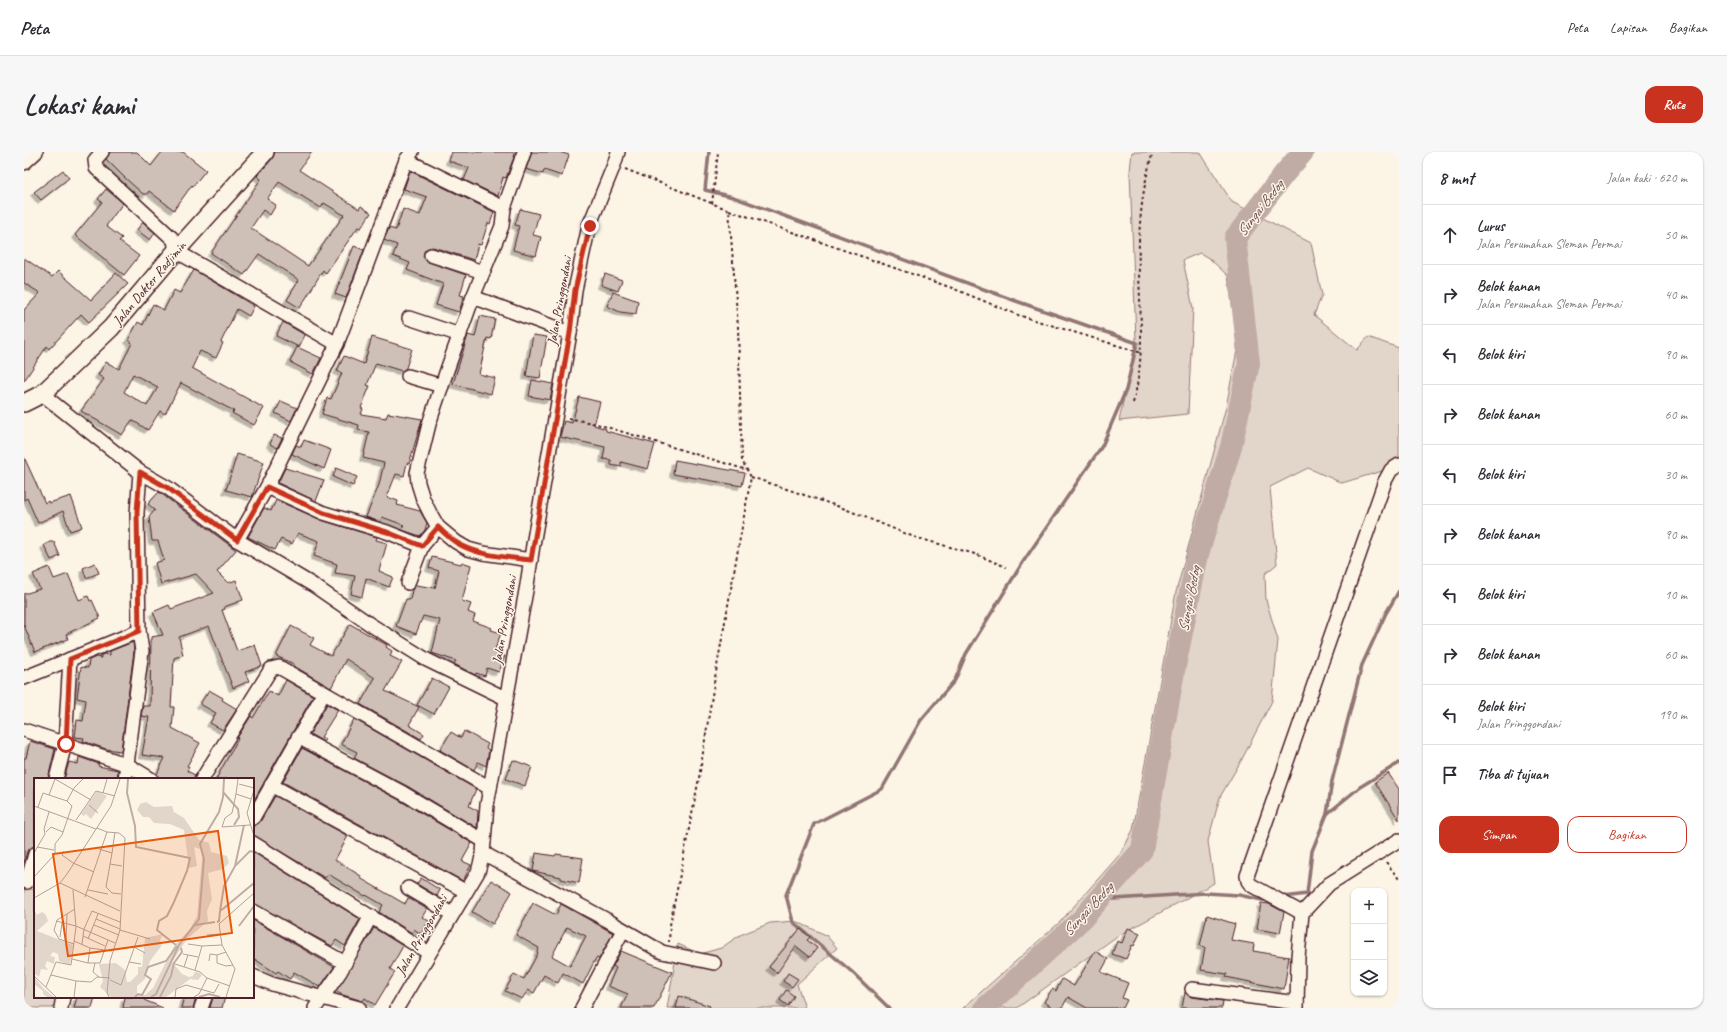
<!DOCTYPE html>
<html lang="id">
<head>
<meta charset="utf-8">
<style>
  body { margin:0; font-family:Caveat,sans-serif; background:#f7f7f7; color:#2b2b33 }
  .controls { position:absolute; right:12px; bottom:12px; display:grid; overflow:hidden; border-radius:8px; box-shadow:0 1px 3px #0004 }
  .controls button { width:36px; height:36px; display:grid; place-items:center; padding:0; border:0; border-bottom:1px solid #e1e1e2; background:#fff; color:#2b2b33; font:20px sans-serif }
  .stop { position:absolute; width:12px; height:12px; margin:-9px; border:3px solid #c8321e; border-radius:50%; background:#fff }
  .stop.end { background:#c8321e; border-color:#fff; box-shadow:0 1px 4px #0008 }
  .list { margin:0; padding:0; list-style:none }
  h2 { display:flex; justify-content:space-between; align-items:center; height:52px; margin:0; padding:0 16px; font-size:17px }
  h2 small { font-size:13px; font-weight:400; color:#7c7c81 }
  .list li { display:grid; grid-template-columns:26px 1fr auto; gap:12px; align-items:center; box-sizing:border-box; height:60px; padding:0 16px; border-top:1px solid #e1e1e2 }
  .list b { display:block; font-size:15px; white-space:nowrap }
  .list p { margin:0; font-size:13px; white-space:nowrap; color:#7c7c81 }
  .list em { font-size:13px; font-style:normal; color:#7c7c81 }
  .actions { display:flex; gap:8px; padding:12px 16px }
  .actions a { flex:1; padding:9px 0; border:1px solid #c8321e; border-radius:12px; text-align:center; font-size:14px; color:#c8321e }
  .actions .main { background:#c8321e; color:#fff }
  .icon { flex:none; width:22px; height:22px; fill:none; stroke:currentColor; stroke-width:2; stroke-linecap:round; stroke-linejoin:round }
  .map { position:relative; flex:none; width:1375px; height:856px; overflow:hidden; border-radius:12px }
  header { display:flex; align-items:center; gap:24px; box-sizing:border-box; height:56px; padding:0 20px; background:#fff; border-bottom:1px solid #e1e1e2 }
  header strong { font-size:19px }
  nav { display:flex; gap:22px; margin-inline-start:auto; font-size:14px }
  .intro { display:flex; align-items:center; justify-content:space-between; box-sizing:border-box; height:96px; padding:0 24px }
  h1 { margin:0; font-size:28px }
  .button { padding:10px 18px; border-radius:12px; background:#c8321e; color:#fff; font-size:14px; font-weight:700 }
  main { display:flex; gap:24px; padding:0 24px }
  aside { flex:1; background:#fff; border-radius:12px; box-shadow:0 1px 3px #0004 }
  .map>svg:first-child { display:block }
  .green { fill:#e2d5ca; stroke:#967a7a }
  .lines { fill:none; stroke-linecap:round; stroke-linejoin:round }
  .stream { stroke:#917474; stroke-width:3.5 }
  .river { stroke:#c0aca5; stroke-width:22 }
  .building { fill:#cfc0b7; stroke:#4a1f2b; fill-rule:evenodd; filter:url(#shadow) }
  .minor-casing { stroke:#4a1f2b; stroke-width:16 }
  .major-casing { stroke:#4a1f2b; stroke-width:20 }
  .path { stroke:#4a1f2b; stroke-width:2; stroke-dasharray:3 3; stroke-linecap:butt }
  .minor { stroke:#fcf5e5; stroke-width:13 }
  .major { stroke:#fcf5e5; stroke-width:17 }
  .route { stroke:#c8321e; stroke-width:5 }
  .labels { text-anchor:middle; stroke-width:3; stroke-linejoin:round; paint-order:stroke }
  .street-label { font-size:14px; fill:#4a1f2b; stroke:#fcf5e5 }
  .water-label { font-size:15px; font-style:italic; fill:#6d4950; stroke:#fcf5e5 }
  .inset-river { fill:none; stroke:#c0aca5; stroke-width:2 }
  .inset-road { fill:none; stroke:#b59f9b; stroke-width:1 }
  .view { fill:#e8590c; fill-opacity:0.15; stroke:#e8590c; stroke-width:2 }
  .inset-edge { fill:none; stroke:#4a1f2b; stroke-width:2 }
</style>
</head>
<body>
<header>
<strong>Peta</strong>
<nav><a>Peta</a><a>Lapisan</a><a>Bagikan</a></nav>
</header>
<div class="intro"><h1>Lokasi kami</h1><a class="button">Rute</a></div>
<main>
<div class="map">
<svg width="1375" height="856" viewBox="0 0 1375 856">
  <defs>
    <filter id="shadow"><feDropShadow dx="-3.5" dy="3.5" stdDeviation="0" flood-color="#0004"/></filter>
  </defs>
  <rect width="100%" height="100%" fill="#fcf5e5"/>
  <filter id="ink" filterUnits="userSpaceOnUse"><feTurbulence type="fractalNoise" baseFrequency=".025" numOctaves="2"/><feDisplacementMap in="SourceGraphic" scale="8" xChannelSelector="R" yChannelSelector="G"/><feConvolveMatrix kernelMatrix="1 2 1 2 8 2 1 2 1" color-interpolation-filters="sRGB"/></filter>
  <g filter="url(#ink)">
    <g class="green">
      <path d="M1108 0H1176L1208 50 1287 91 1298 143 1290 163 1333 198 1344 185 1375 196V314L1318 331 1284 316 1246 335 1253 412 1241 422 1242 448 1254 488 1248 549 1217 609 1196 645 1184 689 1190 731 1092 785 993 856H939L1036 770 1097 701 1109 678 1152 440 1202 255 1214 193 1204 124 1186 107 1176 101 1159 108 1169 156 1164 262 1095 269 1112 189 1106 19Z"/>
      <path d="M0 733 11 739V845H37L34 856H0Z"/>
      <path d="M771 769 802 783 813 796 773 832 781 856H643L654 792 676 802 697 796 716 783 746 771Z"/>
    </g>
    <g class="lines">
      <g class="stream">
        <path d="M685 0 681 38 709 45 992 149 1113 191 1102 238 1078 294 999 410 942 502 931 528 897 568 858 637 790 672 762 743 769 770 828 820 865 856"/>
        <path d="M1303 662 1308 629 1338 513 1362 461 1375 439"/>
        <path d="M1260 745 1283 742 1288 699 1303 662 1336 635 1375 611"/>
        <path d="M1075 748 1182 741 1215 743 1238 748H1244"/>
      </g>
      <path class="river" d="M961 856 1058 767 1118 698 1150 519 1174 402 1207 295 1225 211 1211 86 1260 22 1279 0"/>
    </g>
    <g class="building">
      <path d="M86 0H113L127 14 138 0H159L182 18 169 34 168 33 150 58 125 39 123 42H119L100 25 82 7Z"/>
      <path d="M251 0H288L275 18 335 57 337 54 347 61 337 76 334 75 302 121 299 118 276 156 263 148 275 128 235 102 220 123 187 101 237 27 233 24 248 7ZM255 30 297 56 300 51 320 63 284 114 227 76 239 58 246 63 252 53 243 47Z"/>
      <path d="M428 0H492L482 26 479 25 474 44 440 28 445 16 425 9Z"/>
      <path d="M508 0H535L545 3 538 24 520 18 519 22 502 17Z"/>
      <path d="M39 18 45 26 17 48 10 40Z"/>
      <path d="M386 19 470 60 466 72 464 71 457 93 454 92 450 108 409 95 402 97 400 100 399 105 404 110 442 123 436 143 440 144 435 160 412 153 419 132 383 118 386 111 369 104 373 93 360 88 365 76 372 78 379 57 396 63 403 45 380 37Z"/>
      <path d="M82 37 99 51 82 74 98 86 95 89 115 104 100 123 51 83 78 50 74 47Z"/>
      <path d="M496 57 515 62 509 83 517 85 512 104 489 98 495 74 491 73Z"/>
      <path d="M119 70 131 81 126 88 113 78Z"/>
      <path d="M330 94 340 98 322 146 311 142Z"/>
      <path d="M0 106 28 125 34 119 67 148 92 121 104 132 65 170 57 162 25 197 23 194 0 229V158L16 141 0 131Z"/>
      <path d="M170 118 230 154 225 164 213 157 197 190 199 191 192 206 176 199 168 216 240 256 230 273 208 261 210 259 157 231 141 262 136 259 124 278 108 268 98 283 57 259 80 227 74 223 82 210 95 217 108 191 104 188 114 170 119 173 129 152 140 158 150 138 156 141ZM109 222 134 235 123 254 100 240Z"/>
      <path d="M581 122 598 128 594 139 577 133Z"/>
      <path d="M589 140 614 149 612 162 596 160 583 154Z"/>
      <path d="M456 164 471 167 467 187 463 186 455 222 471 226 467 242 429 232 444 183 451 185Z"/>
      <path d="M259 170 281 183 275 195 252 184Z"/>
      <path d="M509 183 523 185 516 226 502 224Z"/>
      <path d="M348 185 388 197 382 216 378 219 352 211 343 233 346 234 337 256 339 257 337 262 362 266 364 261 398 267 385 312 383 311 380 324 372 322 363 345 374 349 373 353 396 359 403 371 401 378 396 384 378 378 380 373 358 365 356 370 342 365 355 333 360 311 339 306 345 280 334 278 335 273 298 262 303 246 307 247 318 221 313 219 320 204 340 212Z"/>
      <path d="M273 195 297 206 289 222 266 210Z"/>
      <path d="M508 228 529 232 526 248 505 244Z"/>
      <path d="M555 245 576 250 570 273 582 277V279L631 292 624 317 597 310V315L587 313V308L579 307 581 295 536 285 540 269 548 271Z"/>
      <path d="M257 249 273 256 267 269 251 261Z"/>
      <path d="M250 283 258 286 253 296 246 292Z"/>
      <path d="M280 288 307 298 300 317 268 302 272 293 277 295Z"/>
      <path d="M213 302 240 310 228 345 202 338Z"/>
      <path d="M0 305 21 351 24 349 25 351 47 344 58 375 46 379 39 359 14 371 3 346 0 348Z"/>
      <path d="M651 308 721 321 718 334 649 322Z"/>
      <path d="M261 316 300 328 292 349 254 331Z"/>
      <path d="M312 316 333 325 329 334 309 325Z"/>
      <path d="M135 340 212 398 193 420 204 431 212 428 219 448 200 455 201 457 198 458 213 499 231 493 238 514 221 520 225 529 209 536 185 474 155 485 159 503 150 506 147 555H150L148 576 176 591 163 614 165 615 163 619 171 623 170 627H135L133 622 141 606 118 603 125 565 117 564 119 554H126L127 485 139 483 129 460 145 453 147 457 190 441 172 422 137 432 131 411 140 408 134 389H128L125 365 131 358 124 352Z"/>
      <path d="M252 348 297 368 353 385 352 388 363 391 355 419 369 425 365 435 342 426 338 445 327 442 331 424 311 421 313 412 290 404 295 389 274 381 268 392 257 387 251 398 224 385 240 356 247 359Z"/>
      <path d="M26 390H30L36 404 27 408 20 393Z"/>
      <path d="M408 405 437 412 438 410 447 413 438 449 447 452 444 460 451 463 449 469 468 476 467 478 477 481 470 500 481 504 475 520 463 516 461 524 452 521 451 523 430 512 432 509 408 501 416 468 399 464 392 482 372 474 382 447 386 448 388 438 392 433 411 436 415 419 405 416Z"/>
      <path d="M71 411 75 421 62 426 59 416Z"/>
      <path d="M25 415 30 427 44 422 55 448 64 444 66 449 68 448 76 466 42 482 44 487 11 500 0 473V442L16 437 9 422Z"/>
      <path d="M326 472 363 493 362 495 368 499 366 504 378 510 361 539 395 555 385 573 400 582 397 587 336 552 351 526 322 507 307 536 270 514V512L252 504 267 474 290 486 286 493 307 504Z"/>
      <path d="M109 490 110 499 97 599 82 597 59 589 60 586 51 585 53 568 59 569 62 548 53 546 57 515 64 516 65 508 72 505 77 506V503L80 502 86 503V499Z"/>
      <path d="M408 526 425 535 410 562 393 553Z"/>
      <path d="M262 528 289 544 229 650V627H192L214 587 213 586 227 564 229 566 245 539 254 544Z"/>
      <path d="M185 538 199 546 198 548 213 557 199 578 186 571 192 561 176 552Z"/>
      <path d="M303 552 314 558 297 585 301 587 300 590 286 582Z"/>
      <path d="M330 567 452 637 445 654 454 659 453 676 383 634 330 606 333 600 317 592Z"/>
      <path d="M440 579 464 592 462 596 465 598 462 614 454 610 450 618 416 598 427 580 437 586Z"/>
      <path d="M6 589 31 597 24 627H11V690L10 694 3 699 0 711V606H2Z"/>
      <path d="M278 596 375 648 448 691 438 709 447 713 439 729 259 630Z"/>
      <path d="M55 605 75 612 74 614 94 618 93 627H40L45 610 54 612Z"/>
      <path d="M489 608 508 615 501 634 482 627Z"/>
      <path d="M1364 621 1375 637V668L1351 630Z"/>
      <path d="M251 644 324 684 311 708 337 724 336 726 381 752 384 746 403 757 398 765 405 769 397 782 390 777 388 781 355 760 359 753 342 743 341 744 304 722 301 726 229 683V674L236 670Z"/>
      <path d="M229 700 336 767 321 794 312 788 308 794 229 751Z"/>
      <path d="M512 701 531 704 532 702 559 706 555 731 537 727V725L509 719Z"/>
      <path d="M397 726 416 738 413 744 393 732Z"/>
      <path d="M467 728 488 740 469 772 448 760Z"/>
      <path d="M509 751 532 763 537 752 589 781 575 807 572 806 559 832 539 821 534 831 520 823 510 841 504 838 498 847 481 839 490 822 500 827 514 801 513 800 515 796 492 783ZM543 775 562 784 546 814 528 804Z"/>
      <path d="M1237 751 1245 752 1260 760 1256 781 1233 777Z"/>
      <path d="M1183 763 1211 772 1207 788 1230 792 1229 799 1265 805 1260 837 1202 825 1203 822 1177 818 1181 795 1176 794Z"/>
      <path d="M229 768 310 815 296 835 270 820 266 827 254 819 252 821 229 806Z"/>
      <path d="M350 776 379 794 366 817 371 820 351 853 341 846 339 849 319 843 312 839Z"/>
      <path d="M1104 776 1116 781 1110 794 1108 793 1102 807 1088 802 1093 789 1098 791Z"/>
      <path d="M776 777 786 785 783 788 793 796 786 805 772 794 753 821 745 815Z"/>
      <path d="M597 799 648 820 630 856H597L604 842 584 834 592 816 589 814Z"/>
      <path d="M1071 799 1084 807 1077 820 1104 831 1098 846 1103 848 1099 856H1063L1044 845 1038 856H1030L1020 850 1028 837 1032 839 1038 827 1050 834Z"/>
      <path d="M764 821 774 827 768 835 759 829Z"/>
      <path d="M762 838 770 844 764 854 756 848Z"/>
      <path d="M1161 840 1167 845 1199 849 1198 856H1158Z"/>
      <path d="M655 844 686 854 685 856H652Z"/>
      <path d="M53 845H71L68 856H50Z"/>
      <path d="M101 845H121L120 848 139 856H99Z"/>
      <path d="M160 845H172L169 856H157Z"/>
      <path d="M189 845H201L198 856H186Z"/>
    </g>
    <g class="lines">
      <defs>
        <g id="minor">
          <path d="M78 0 71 8 72 16 150 88 152 99 313 192"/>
          <path d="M382 8 480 56 478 74 449 145 423 218 405 272 393 321 394 331 399 347 406 361 414 375 432 390 444 397 459 401 507 408"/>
          <path d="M0 11 12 0"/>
          <path d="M480 56 500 0"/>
          <path d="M407 103 459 120"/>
          <path d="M449 145 546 181"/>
          <path d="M385 166 436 183"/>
          <path d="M384 224 418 234"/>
          <path d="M18 242 116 320 144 336 213 388 289 433 347 473 403 508 481 546"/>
          <path d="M243 335 300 361 363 380 398 394"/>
          <path d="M213 388 243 335 313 192 382 8 388 0"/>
          <path d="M384 431 398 394 414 375"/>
          <path d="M0 526 115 479"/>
          <path d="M0 578 104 613 127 627"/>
          <path d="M274 585 379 641 460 689"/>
          <path d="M32 627 41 592 46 507"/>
          <path d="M101 627 118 499 115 479 113 361 116 320"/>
          <path d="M178 627 247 517 255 515 466 636"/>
          <path d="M247 633 441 739"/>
          <path d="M229 666 300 541"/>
          <path d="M229 691 405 801"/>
          <path d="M459 701 583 768 638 800 690 811"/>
          <path d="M3 730 11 702"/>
          <path d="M384 736 428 762"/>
          <path d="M229 759 321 811"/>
          <path d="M1278 761 1227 733 1224 729 1223 724 1361 329 1367 318 1375 313"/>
          <path d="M229 824 248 832 335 856"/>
          <path d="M1168 837 1273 851"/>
          <path d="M37 856 39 845"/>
          <path d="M177 856 181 845"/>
          <path d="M291 856 316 820 347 764"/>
          <path d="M373 856 454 720 459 701 463 653 503 433 509 393 546 181 551 138 565 74 590 13 594 0"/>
          <path d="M558 856 599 778"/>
          <path d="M1273 856 1274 805 1278 761 1305 732 1375 688"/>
        </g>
        <path id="major" d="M0 251 18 242 87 176 152 99 241 0"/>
      </defs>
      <use href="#minor" class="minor-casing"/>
      <use href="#major" class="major-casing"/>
      <g class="path">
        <path d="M601 17 705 58 714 175 718 309 727 325 690 531 675 626 646 773 645 790"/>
        <path d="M688 52 694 0"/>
        <path d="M705 58 928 136 994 163 1118 201"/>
        <path d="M1109 251C1124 196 1113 146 1115 90 1116 60 1120 29 1129 0"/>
        <path d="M544 266 573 272 723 318"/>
        <path d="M727 325 816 355 890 385 951 402 982 415"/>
        <path d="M1362 710 1375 727"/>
      </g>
      <use href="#minor" class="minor"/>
      <use href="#major" class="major"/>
    </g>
  </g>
  <g class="lines" filter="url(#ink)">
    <path class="route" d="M42 592 46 507 115 479 113 360 116 320 144 336 213 388 243 335 300 361 363 380 398 394 414 375C420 381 426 387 433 391 455 404 482 405 507 408L546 181 551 138 566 74"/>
  </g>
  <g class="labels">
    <g class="street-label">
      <text transform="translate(125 131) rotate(-50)" y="5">Jalan Dokter Radjimin</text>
      <text transform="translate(535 149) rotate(-80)" y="5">Jalan Pringgondani</text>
      <text transform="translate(480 468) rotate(-80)" y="5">Jalan Pringgondani</text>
      <text transform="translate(397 783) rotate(-60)" y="5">Jalan Pringgondani</text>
    </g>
    <g class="water-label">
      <text transform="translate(1236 56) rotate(-52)" y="5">Sungai Bedog</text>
      <text transform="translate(1165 447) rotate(-79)" y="5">Sungai Bedog</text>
      <text transform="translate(1064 757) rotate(-47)" y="5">Sungai Bedog</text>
    </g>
  </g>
  <g transform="translate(10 626)">
    <rect width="220" height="220" fill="#fcf5e5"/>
    <path d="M63 13 73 18 57 41 52 36 50 38 47 36ZM112 24 120 29 138 28 140 34 150 40 165 62 175 65 177 74 193 78 195 85 189 91 174 95 178 121 173 133 174 143 153 161 138 184 148 196 155 199 159 198 161 194 166 195 168 197 164 202 156 201 132 219H77L66 209 69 203 65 186 82 185 91 192 93 204H96L104 196V189H108L111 160 129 156 126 162 128 167 116 183 111 201 103 208V216L111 217 119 210 140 168 156 151 163 138 168 79 166 71 160 69 163 88 155 90 150 52 136 46 120 45 115 39H109L103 32 106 26ZM0 131 3 137 8 134 12 137 14 143 3 153 39 167 36 187 25 183 24 176 19 174 16 178 21 179 20 186 13 183 11 188 14 192 7 191 5 199 0 195ZM0 199 10 211 20 219H13L9 216V213L0 206Z" fill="#e2d5ca"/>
    <path class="inset-river" d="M94 1 93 15 101 48 102 69 156 80 153 93 140 124 133 138 125 143 123 152 142 167M189 14 204 31 205 39 200 47M201 88 210 47M186 133 190 108 201 88 216 73 220 74M183 144 185 143 186 133 190 130 220 105M161 147 181 144M205 148 220 128M101 219 104 216 108 217 117 201 111 197 114 189 132 183 143 168M117 219 122 216 145 167 165 141 170 81 166 66 185 34 189 19 190 1M126 219 137 198 140 185 148 174 147 170M165 219 175 216 186 219"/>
    <path class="inset-road" d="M21 1 57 22M204 1 202 16 217 21M205 6 220 10M220 12 213 35 220 58M69 15 73 1M202 16 198 35 191 40 188 49 216 47M15 17 21 1M55 27 64 35M0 28 62 51M4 29 9 15 33 23M42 42 62 13 81 18M63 50 73 54 85 55 91 60 86 152 76 183 73 215 75 219M12 54 17 49 29 54M3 69 20 72M65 71 78 75 72 109 78 115 87 116M30 73 28 77 39 85 60 94M0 75 11 56 10 51 15 34M78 75 81 54M76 86 88 88M0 99 21 76V66L28 57 38 28 33 23 40 10 49 1M26 105 86 133M54 112 74 116M51 119 73 54M0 120 26 105 33 96 77 28 86 1M62 141 86 151M22 143 42 148 81 165M60 147 85 157M86 152 116 161M173 157 186 156M49 158 71 168M26 159 28 145M54 161 64 136M32 163 33 136M40 163 56 170 78 173M40 166 25 161 20 152 23 142 41 131M48 166 50 151 58 133 86 144M154 166 168 168M100 169 111 175M192 174 183 177V185L192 188 199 187M149 176 164 179M38 181 54 185H66L74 162M175 183 176 176 183 177M95 184 107 186M54 185 56 170M61 185 59 194 65 199M141 186 166 194 173 200 196 208M150 189 154 177M161 192 168 168 188 167M17 197 42 203 40 219M0 198 22 219M76 202 87 207 104 159M42 203 57 204 63 199 76 200M12 209 22 184 37 187 42 149 39 112M141 219 142 211 152 207 180 215 185 206M160 219 165 216 173 200M192 219 201 191 188 167 185 146 220 115"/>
    <path class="view" d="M184 53 198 155 34 178 19 76Z"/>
    <rect width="220" height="220" class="inset-edge"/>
  </g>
</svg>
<div class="controls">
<button>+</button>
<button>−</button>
<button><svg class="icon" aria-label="layers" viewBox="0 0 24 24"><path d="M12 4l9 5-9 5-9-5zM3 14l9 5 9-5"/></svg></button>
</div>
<div class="stop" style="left:42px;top:592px"></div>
<div class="stop end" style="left:566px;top:74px"></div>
</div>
<aside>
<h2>8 mnt<small>Jalan kaki · 620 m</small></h2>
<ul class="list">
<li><svg class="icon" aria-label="ahead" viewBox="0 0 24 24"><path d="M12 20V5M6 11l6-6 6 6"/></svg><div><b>Lurus</b><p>Jalan Perumahan Sleman Permai</p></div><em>50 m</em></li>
<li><svg class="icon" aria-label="right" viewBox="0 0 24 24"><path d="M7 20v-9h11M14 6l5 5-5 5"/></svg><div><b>Belok kanan</b><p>Jalan Perumahan Sleman Permai</p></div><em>40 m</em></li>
<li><svg class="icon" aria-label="left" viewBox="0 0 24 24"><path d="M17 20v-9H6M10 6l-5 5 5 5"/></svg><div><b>Belok kiri</b></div><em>90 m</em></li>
<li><svg class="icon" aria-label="right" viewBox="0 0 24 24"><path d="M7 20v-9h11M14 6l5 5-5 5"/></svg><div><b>Belok kanan</b></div><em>60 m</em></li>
<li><svg class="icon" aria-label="left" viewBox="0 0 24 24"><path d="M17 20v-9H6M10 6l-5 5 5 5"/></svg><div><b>Belok kiri</b></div><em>30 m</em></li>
<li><svg class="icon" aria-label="right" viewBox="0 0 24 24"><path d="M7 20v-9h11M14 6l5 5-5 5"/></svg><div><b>Belok kanan</b></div><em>90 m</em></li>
<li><svg class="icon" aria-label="left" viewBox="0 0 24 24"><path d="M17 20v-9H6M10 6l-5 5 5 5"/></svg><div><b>Belok kiri</b></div><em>10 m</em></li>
<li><svg class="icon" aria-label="right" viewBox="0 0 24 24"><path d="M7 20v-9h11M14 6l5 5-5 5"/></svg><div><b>Belok kanan</b></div><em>60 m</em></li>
<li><svg class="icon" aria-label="left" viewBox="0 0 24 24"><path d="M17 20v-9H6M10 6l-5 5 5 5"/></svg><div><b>Belok kiri</b><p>Jalan Pringgondani</p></div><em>190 m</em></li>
<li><svg class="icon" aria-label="arrive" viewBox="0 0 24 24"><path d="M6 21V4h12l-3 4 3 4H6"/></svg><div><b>Tiba di tujuan</b></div></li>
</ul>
<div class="actions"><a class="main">Simpan</a><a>Bagikan</a></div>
</aside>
</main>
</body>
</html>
